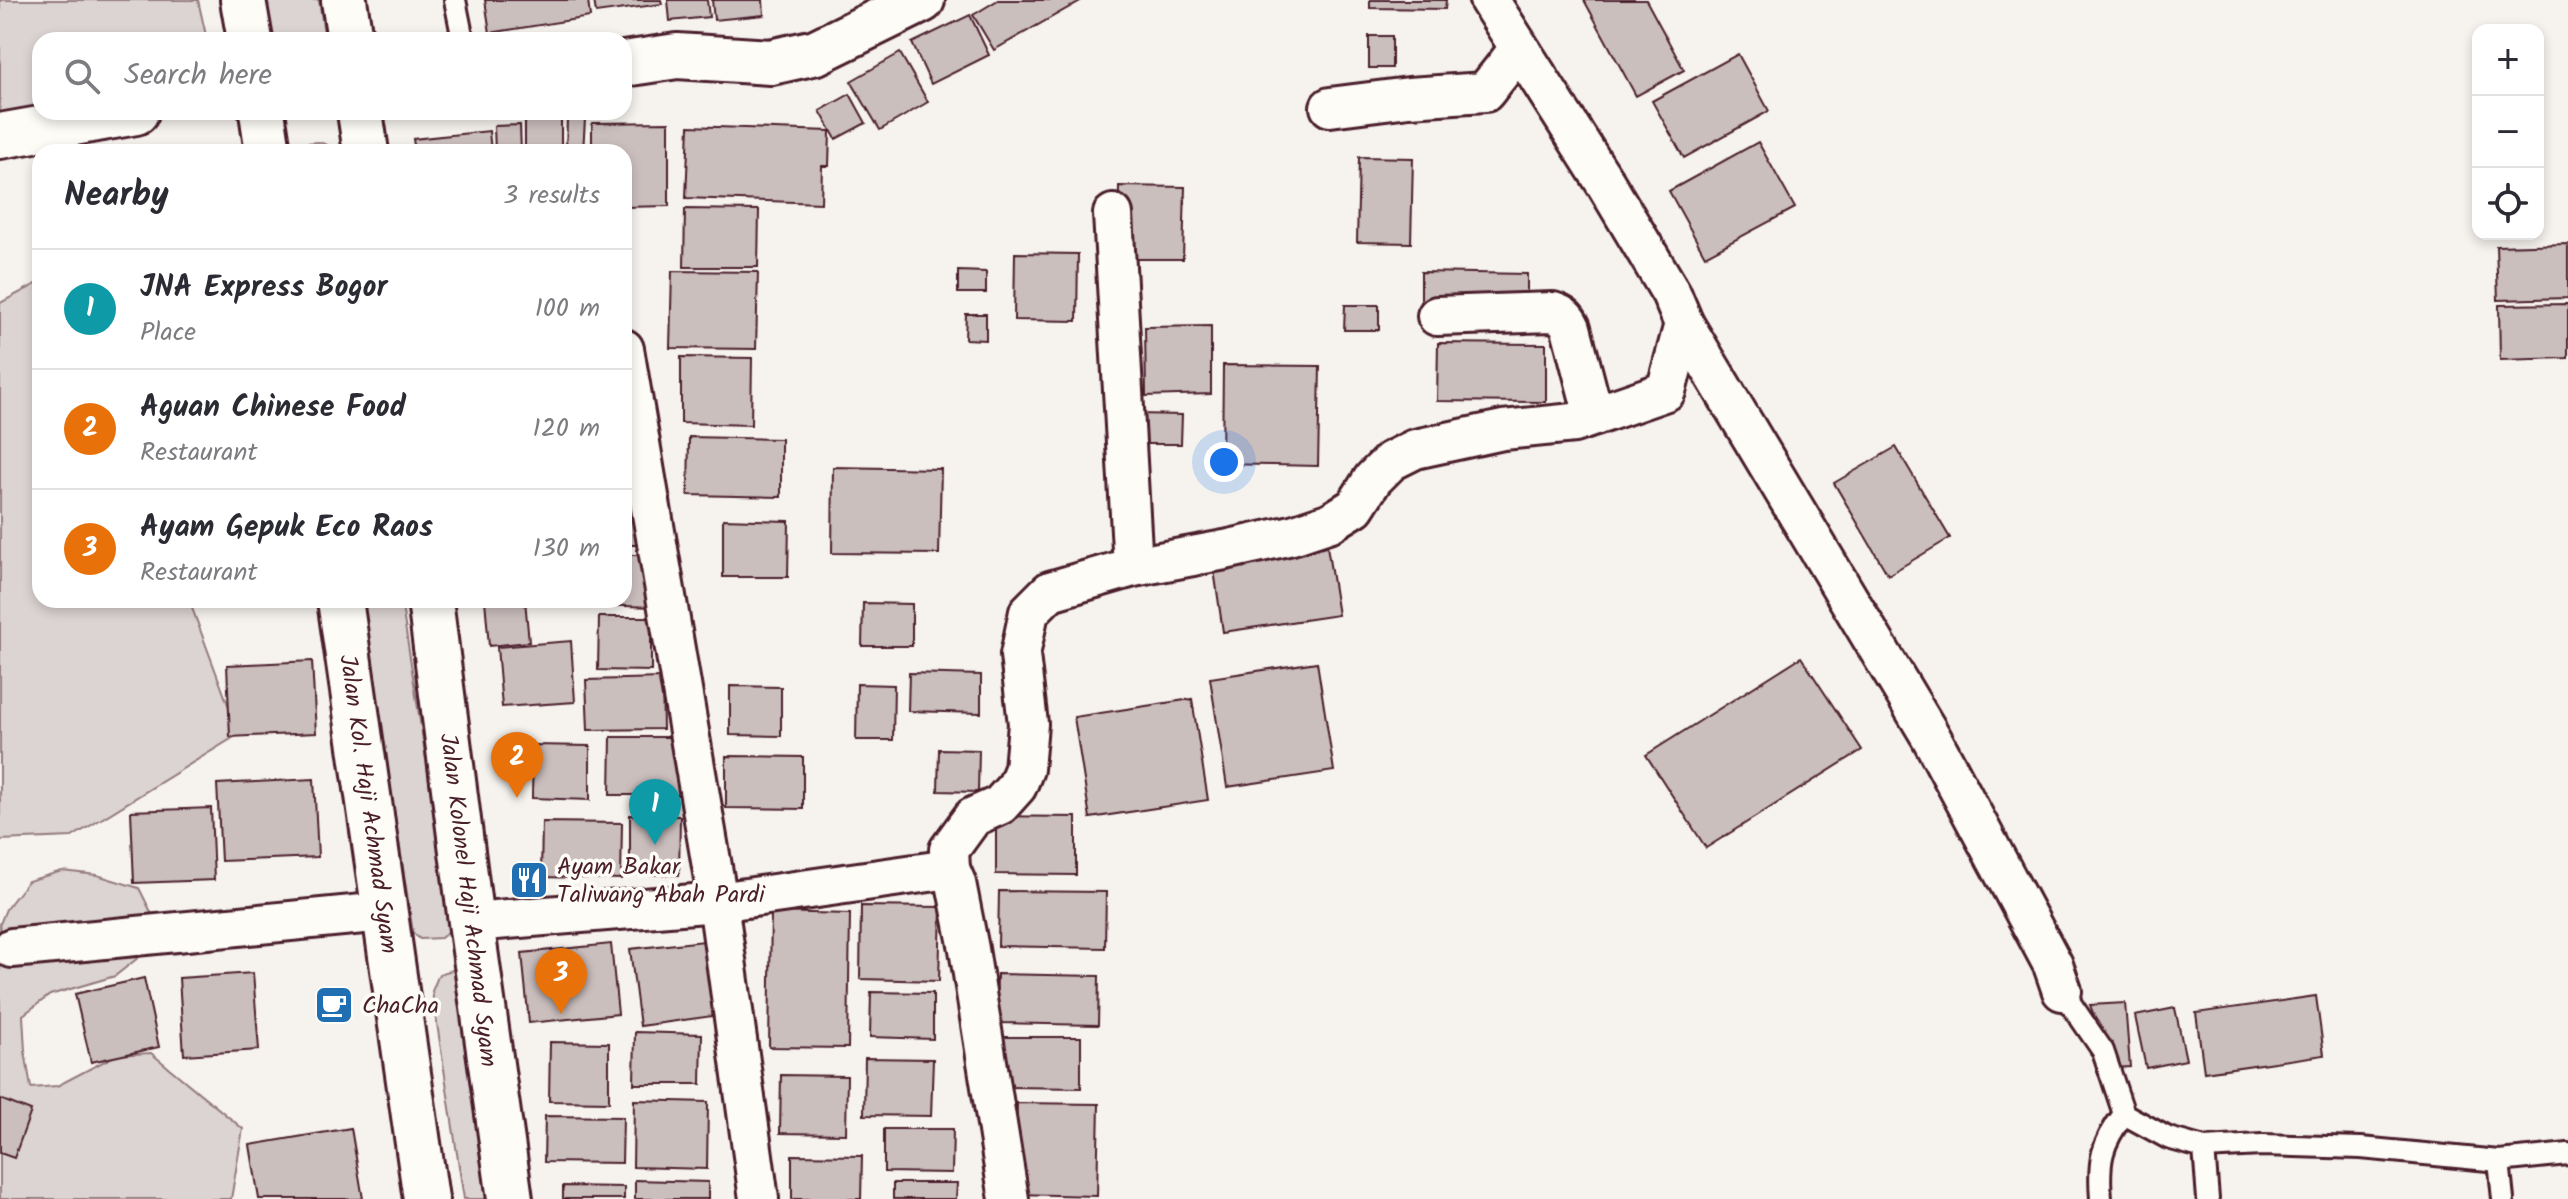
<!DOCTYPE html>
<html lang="en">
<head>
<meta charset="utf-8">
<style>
  body { margin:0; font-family:Kalam,sans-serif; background:#f2f2f3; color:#2b2b33 }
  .controls { position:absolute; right:24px; top:24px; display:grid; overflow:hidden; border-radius:16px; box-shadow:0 4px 12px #0003 }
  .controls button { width:72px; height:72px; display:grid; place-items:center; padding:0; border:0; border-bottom:2px solid #e1e1e2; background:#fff; color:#2b2b33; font:40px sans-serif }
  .you { position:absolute; left:1224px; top:462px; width:28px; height:28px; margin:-20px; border:6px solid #fff; border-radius:50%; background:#1a73e8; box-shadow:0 0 0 12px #1a73e833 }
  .badge { display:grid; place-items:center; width:52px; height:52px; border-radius:50%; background:#db2777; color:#fff; font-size:26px; font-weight:700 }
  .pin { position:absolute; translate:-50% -66px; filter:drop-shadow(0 2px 4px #0008) }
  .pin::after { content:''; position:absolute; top:42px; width:28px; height:24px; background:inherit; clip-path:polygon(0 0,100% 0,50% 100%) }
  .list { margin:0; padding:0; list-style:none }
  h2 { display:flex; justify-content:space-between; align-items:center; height:104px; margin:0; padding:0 32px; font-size:34px }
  h2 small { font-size:26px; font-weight:400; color:#7c7c81 }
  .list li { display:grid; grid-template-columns:52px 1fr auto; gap:24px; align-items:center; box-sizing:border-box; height:120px; padding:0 32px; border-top:2px solid #e1e1e2 }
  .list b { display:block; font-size:30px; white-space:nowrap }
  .list p { margin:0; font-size:26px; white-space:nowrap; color:#7c7c81 }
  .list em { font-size:26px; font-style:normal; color:#7c7c81 }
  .icon { flex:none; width:44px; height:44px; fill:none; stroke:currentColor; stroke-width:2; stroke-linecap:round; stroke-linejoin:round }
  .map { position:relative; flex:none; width:2568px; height:1199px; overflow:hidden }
  .search { position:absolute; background:#fff; box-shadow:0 4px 12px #0003; left:32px; top:32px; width:600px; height:88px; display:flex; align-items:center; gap:20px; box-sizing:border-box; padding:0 28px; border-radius:24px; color:#7c7c81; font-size:30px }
  .panel { position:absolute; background:#fff; box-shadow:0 4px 12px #0003; left:32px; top:144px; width:600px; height:464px; border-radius:24px }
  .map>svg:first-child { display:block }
  .green { fill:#dcd4d2; stroke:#937a7e; stroke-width:2 }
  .building { fill:#cbbfbe; stroke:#4a1f2b; stroke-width:2 }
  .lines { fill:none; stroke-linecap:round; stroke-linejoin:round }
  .lane-casing { stroke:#4a1f2b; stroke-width:26 }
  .street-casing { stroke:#4a1f2b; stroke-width:44 }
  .secondary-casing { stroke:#4a1f2b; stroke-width:50 }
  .primary-casing { stroke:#4a1f2b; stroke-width:50 }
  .lane { stroke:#fdfcf7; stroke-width:20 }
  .street { stroke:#fdfcf7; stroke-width:38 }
  .secondary { stroke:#fdfcf7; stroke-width:44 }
  .primary { stroke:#fdfcf7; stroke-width:44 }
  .labels { text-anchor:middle; stroke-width:7; stroke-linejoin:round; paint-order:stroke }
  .street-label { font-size:24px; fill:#4a1f2b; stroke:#fdfcf7 }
  .poi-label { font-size:24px; fill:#4a1f2b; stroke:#fdfcf7; text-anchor:start }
</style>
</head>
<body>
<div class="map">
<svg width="2568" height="1199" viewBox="0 0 2568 1199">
  <rect width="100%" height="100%" fill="#f6f3ef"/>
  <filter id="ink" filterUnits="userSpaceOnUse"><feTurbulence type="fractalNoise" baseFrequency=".0125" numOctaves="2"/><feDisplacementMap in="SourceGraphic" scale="16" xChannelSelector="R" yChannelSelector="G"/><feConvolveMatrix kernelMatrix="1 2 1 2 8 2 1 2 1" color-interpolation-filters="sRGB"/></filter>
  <g filter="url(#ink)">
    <g class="green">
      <path d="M0 0H198L207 40H40V110L0 118Z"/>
      <path d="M264 0H319L325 40H270Z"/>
      <path d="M319 142 332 147 333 152H298L306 143Z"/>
      <path d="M40 282V600H189L239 734 72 837 0 840V303Z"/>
      <path d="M362 600H401L450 913V930L441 938 420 939 413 933Z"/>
      <path d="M62 871 97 875 139 888 156 922 143 954 115 976 50 995 23 1015 25 1051 31 1088 57 1086 116 1055 151 1053 243 1129 231 1199H0V924L6 909 28 881Z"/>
      <path d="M452 970 466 976 499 1199H464L432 991 439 974Z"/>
    </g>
    <g class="building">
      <path d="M485 0H588L590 17 490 33Z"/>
      <path d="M594 0H661L662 4 596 13Z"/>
      <path d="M668 0H707L709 17 670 21Z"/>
      <path d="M712 0H763L764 15 714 20Z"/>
      <path d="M998 0H1082L994 50 973 15Z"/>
      <path d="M1370 0H1446L1445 9 1370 8Z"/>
      <path d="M1584 0H1646L1684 70 1636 96Z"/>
      <path d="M970 15 989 55 931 84 912 43Z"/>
      <rect x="1369" y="36" width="23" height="32"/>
      <path d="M900 53 928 102 880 130 851 81Z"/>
      <path d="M1738 54 1769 111 1684 158 1652 101Z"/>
      <path d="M850 94 866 123 836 139 820 111Z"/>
      <rect x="525" y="115" width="36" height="35"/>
      <path d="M567 118 585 119 583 152H566Z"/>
      <path d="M669 122V206L624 207V152H592V123Z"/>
      <path d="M520 125 521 152H495L494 126Z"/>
      <path d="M689 126 830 131 829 166H822L821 203 686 198Z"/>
      <path d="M489 131 491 152H415L413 139Z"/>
      <path d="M1758 142 1795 208 1705 256 1669 191Z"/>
      <path d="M1359 157 1413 158 1411 243 1357 242Z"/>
      <path d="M1119 186 1185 187 1183 259H1118Z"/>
      <path d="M685 209 759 210 758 267H684Z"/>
      <path d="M2568 244V298L2498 300 2496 246Z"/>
      <path d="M1015 253 1078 254 1077 321 1014 320Z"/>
      <path d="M672 271 758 272 756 349 670 348Z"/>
      <path d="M958 271 986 272V293H958Z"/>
      <path d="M1421 272 1527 274V307L1421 305Z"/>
      <path d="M2568 304V358L2500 360 2499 305Z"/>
      <path d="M1345 305H1379V330H1344Z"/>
      <path d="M966 314H986V340L965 339Z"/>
      <path d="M1211 326V394L1146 396 1145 327Z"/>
      <path d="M1438 343 1546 344V402L1437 401Z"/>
      <path d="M681 357 752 358 751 425 681 423Z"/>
      <path d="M1223 365 1320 366 1318 466 1222 464Z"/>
      <path d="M1138 414 1182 415 1181 444H1138Z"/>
      <path d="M689 437 781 439V497L688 495Z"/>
      <path d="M1896 447 1950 538 1888 575 1834 483Z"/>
      <path d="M833 467 941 469 939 554 832 553Z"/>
      <path d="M624 487H641L640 545H624Z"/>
      <path d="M723 519 789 521 788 577H723Z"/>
      <path d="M1327 546 1338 615 1223 632 1213 563Z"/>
      <path d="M624 555H656L655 607 594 605V600H624Z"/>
      <path d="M485 600H525L529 642 489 646Z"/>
      <path d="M863 603 912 604V646H862Z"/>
      <path d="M599 617H651V671L598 670Z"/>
      <path d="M571 641 575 702 502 707 497 647Z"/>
      <path d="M1801 657 1862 750 1706 848 1646 755Z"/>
      <path d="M312 661 316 733 230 737 227 665Z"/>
      <path d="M1317 662 1334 771 1227 787 1210 678Z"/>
      <path d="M909 673 981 675V713L908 711Z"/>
      <path d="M662 678 663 729 588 730 586 680Z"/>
      <path d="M857 684 894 685 893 740H856Z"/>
      <path d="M730 686 781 687V736L730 735Z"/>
      <path d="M1192 699 1208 800 1090 818 1074 717Z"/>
      <path d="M611 737H681L680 795H610Z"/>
      <path d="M533 745 590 746V800L532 798Z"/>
      <path d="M939 749 979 750 978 792 938 791Z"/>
      <path d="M726 756 803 757V809L726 808Z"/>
      <path d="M314 779 318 857 221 861 217 784Z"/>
      <path d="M211 808 214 880 134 883 131 811Z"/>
      <path d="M630 815 680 816 679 875 630 874Z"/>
      <path d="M996 816 1076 817V875L996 874Z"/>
      <path d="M542 822 622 823 621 879 541 877Z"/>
      <path d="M999 891 1106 892 1105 948 998 946Z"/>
      <path d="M861 906 941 907 939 981 860 979Z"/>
      <path d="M771 912 850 914 848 1048 769 1047Z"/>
      <path d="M704 941 713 1016 640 1026 630 949Z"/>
      <path d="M611 944 618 1014 529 1023 522 953Z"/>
      <path d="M253 973 259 1050 184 1055 179 978Z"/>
      <path d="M997 974 1099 976 1098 1025 996 1023Z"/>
      <path d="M144 978 159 1047 91 1062 75 994Z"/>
      <path d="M871 992 933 993V1039L870 1037Z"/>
      <path d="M2316 996 2324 1055 2204 1072 2196 1013Z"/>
      <path d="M2125 1003 2130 1067 2114 1068 2090 1005Z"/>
      <path d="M2175 1008 2186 1060 2146 1068 2135 1016Z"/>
      <path d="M635 1032 702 1034 701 1084H634Z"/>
      <path d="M999 1037H1081V1088L999 1087Z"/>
      <path d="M550 1042 609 1043V1102L549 1101Z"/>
      <path d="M865 1058 933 1059 931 1116 864 1115Z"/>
      <path d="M781 1075 847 1076 846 1134 780 1133Z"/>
      <path d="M0 1099 31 1111 14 1158 0 1153Z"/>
      <path d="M634 1100 708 1102 707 1169 633 1167Z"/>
      <path d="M1017 1103 1099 1104 1097 1196 1015 1194Z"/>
      <path d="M545 1116 623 1117 622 1163 544 1162Z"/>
      <path d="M351 1128 363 1199H259L250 1145Z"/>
      <path d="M884 1129H953L952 1173 884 1172Z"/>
      <path d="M792 1155 862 1156 861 1199H792Z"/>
      <path d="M635 1180 708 1182V1199H635Z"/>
      <path d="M893 1183H957L956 1199H893Z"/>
      <path d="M563 1186 624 1187V1199H563Z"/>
    </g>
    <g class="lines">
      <defs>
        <g id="lane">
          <path d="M455 0 463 40"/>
          <path d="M2062 991 2103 1051 2124 1114"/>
          <path d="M2204 1148 2208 1199"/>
          <path d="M2499 1161 2503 1199"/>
          <path d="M2101 1199C2098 1161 2101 1144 2124 1114L2168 1138 2204 1148 2262 1145 2361 1148 2499 1161 2568 1154"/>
        </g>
        <g id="street">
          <path d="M1489 0 1606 184 1671 293 1684 324 1931 737 2053 965 2062 991"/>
          <path d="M1330 107 1409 97 1485 92 1519 49"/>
          <path d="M1113 214 1133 567"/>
          <path d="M1437 316 1553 312C1563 315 1567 319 1571 328L1594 416"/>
          <path d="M624 349 718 902 759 1199"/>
          <path d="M471 922 718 902 950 869"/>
          <path d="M12 948 384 912"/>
          <path d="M1009 1199 969 949 956 883 950 869 949 850 973 817 1000 805 1017 786 1024 769 1028 724 1020 655 1029 612 1050 591 1133 567 1225 550 1292 535 1331 522 1355 507 1373 479 1391 461 1415 449 1503 430 1574 423 1666 391 1684 324"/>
        </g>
        <g id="secondary">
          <path d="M624 64 677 56 771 62 816 52 922 0"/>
          <path d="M0 136 136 112"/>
        </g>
        <g id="primary">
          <path d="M243 0 250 40"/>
          <path d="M344 0 350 40"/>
          <path d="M262 112 268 152"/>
          <path d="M360 112 366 152"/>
          <path d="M340 600 426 1199"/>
          <path d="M430 600 471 922 510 1199"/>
        </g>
      </defs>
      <use href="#lane" class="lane-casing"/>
      <use href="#street" class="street-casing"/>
      <use href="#secondary" class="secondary-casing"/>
      <use href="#primary" class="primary-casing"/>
      <use href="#lane" class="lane"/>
      <use href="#street" class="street"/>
      <use href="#secondary" class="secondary"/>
      <use href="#primary" class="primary"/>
    </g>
  </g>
  <defs>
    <symbol id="restaurant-square" viewBox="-11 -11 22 22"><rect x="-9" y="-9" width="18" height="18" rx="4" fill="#1f6fb2" stroke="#fdfcf7"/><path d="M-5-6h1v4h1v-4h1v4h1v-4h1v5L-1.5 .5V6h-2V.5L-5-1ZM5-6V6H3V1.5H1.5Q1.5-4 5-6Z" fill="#fff"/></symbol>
    <symbol id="cafe-square" viewBox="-11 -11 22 22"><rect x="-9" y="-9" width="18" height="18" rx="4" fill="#1f6fb2" stroke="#fdfcf7"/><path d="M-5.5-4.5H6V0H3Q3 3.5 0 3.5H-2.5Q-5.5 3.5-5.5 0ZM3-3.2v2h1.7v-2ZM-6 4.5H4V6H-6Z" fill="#fff"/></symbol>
  </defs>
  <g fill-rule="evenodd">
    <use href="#restaurant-square" x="507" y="858" width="44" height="44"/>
    <use href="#cafe-square" x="312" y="983" width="44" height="44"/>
  </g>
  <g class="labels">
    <g class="street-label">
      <text transform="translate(369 804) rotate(82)" y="8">Jalan Kol. Haji Achmad Syam</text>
      <text transform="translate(469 900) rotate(83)" y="8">Jalan Kolonel Haji Achmad Syam</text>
    </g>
    <g class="poi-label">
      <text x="557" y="874">Ayam Bakar<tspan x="557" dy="28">Taliwang Abah Pardi</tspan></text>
      <text x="362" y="1013">ChaCha</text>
    </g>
  </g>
</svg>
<div class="controls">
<button>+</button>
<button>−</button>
<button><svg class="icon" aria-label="locate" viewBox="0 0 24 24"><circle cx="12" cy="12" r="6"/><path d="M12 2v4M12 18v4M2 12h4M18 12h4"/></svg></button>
</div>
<div class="you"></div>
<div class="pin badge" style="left:655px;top:845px;background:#0f9aa8">1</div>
<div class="pin badge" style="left:517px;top:798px;background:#e8710a">2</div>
<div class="pin badge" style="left:561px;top:1014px;background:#e8710a">3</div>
<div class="search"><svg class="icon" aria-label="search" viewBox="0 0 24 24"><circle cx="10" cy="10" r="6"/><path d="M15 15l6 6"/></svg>Search here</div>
<section class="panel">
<h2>Nearby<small>3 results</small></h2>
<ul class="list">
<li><span class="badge" style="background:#0f9aa8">1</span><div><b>JNA Express Bogor</b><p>Place</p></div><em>100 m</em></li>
<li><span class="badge" style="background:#e8710a">2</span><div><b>Aguan Chinese Food</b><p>Restaurant</p></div><em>120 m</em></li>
<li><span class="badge" style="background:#e8710a">3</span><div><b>Ayam Gepuk Eco Raos</b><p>Restaurant</p></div><em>130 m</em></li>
</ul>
</section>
</div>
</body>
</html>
